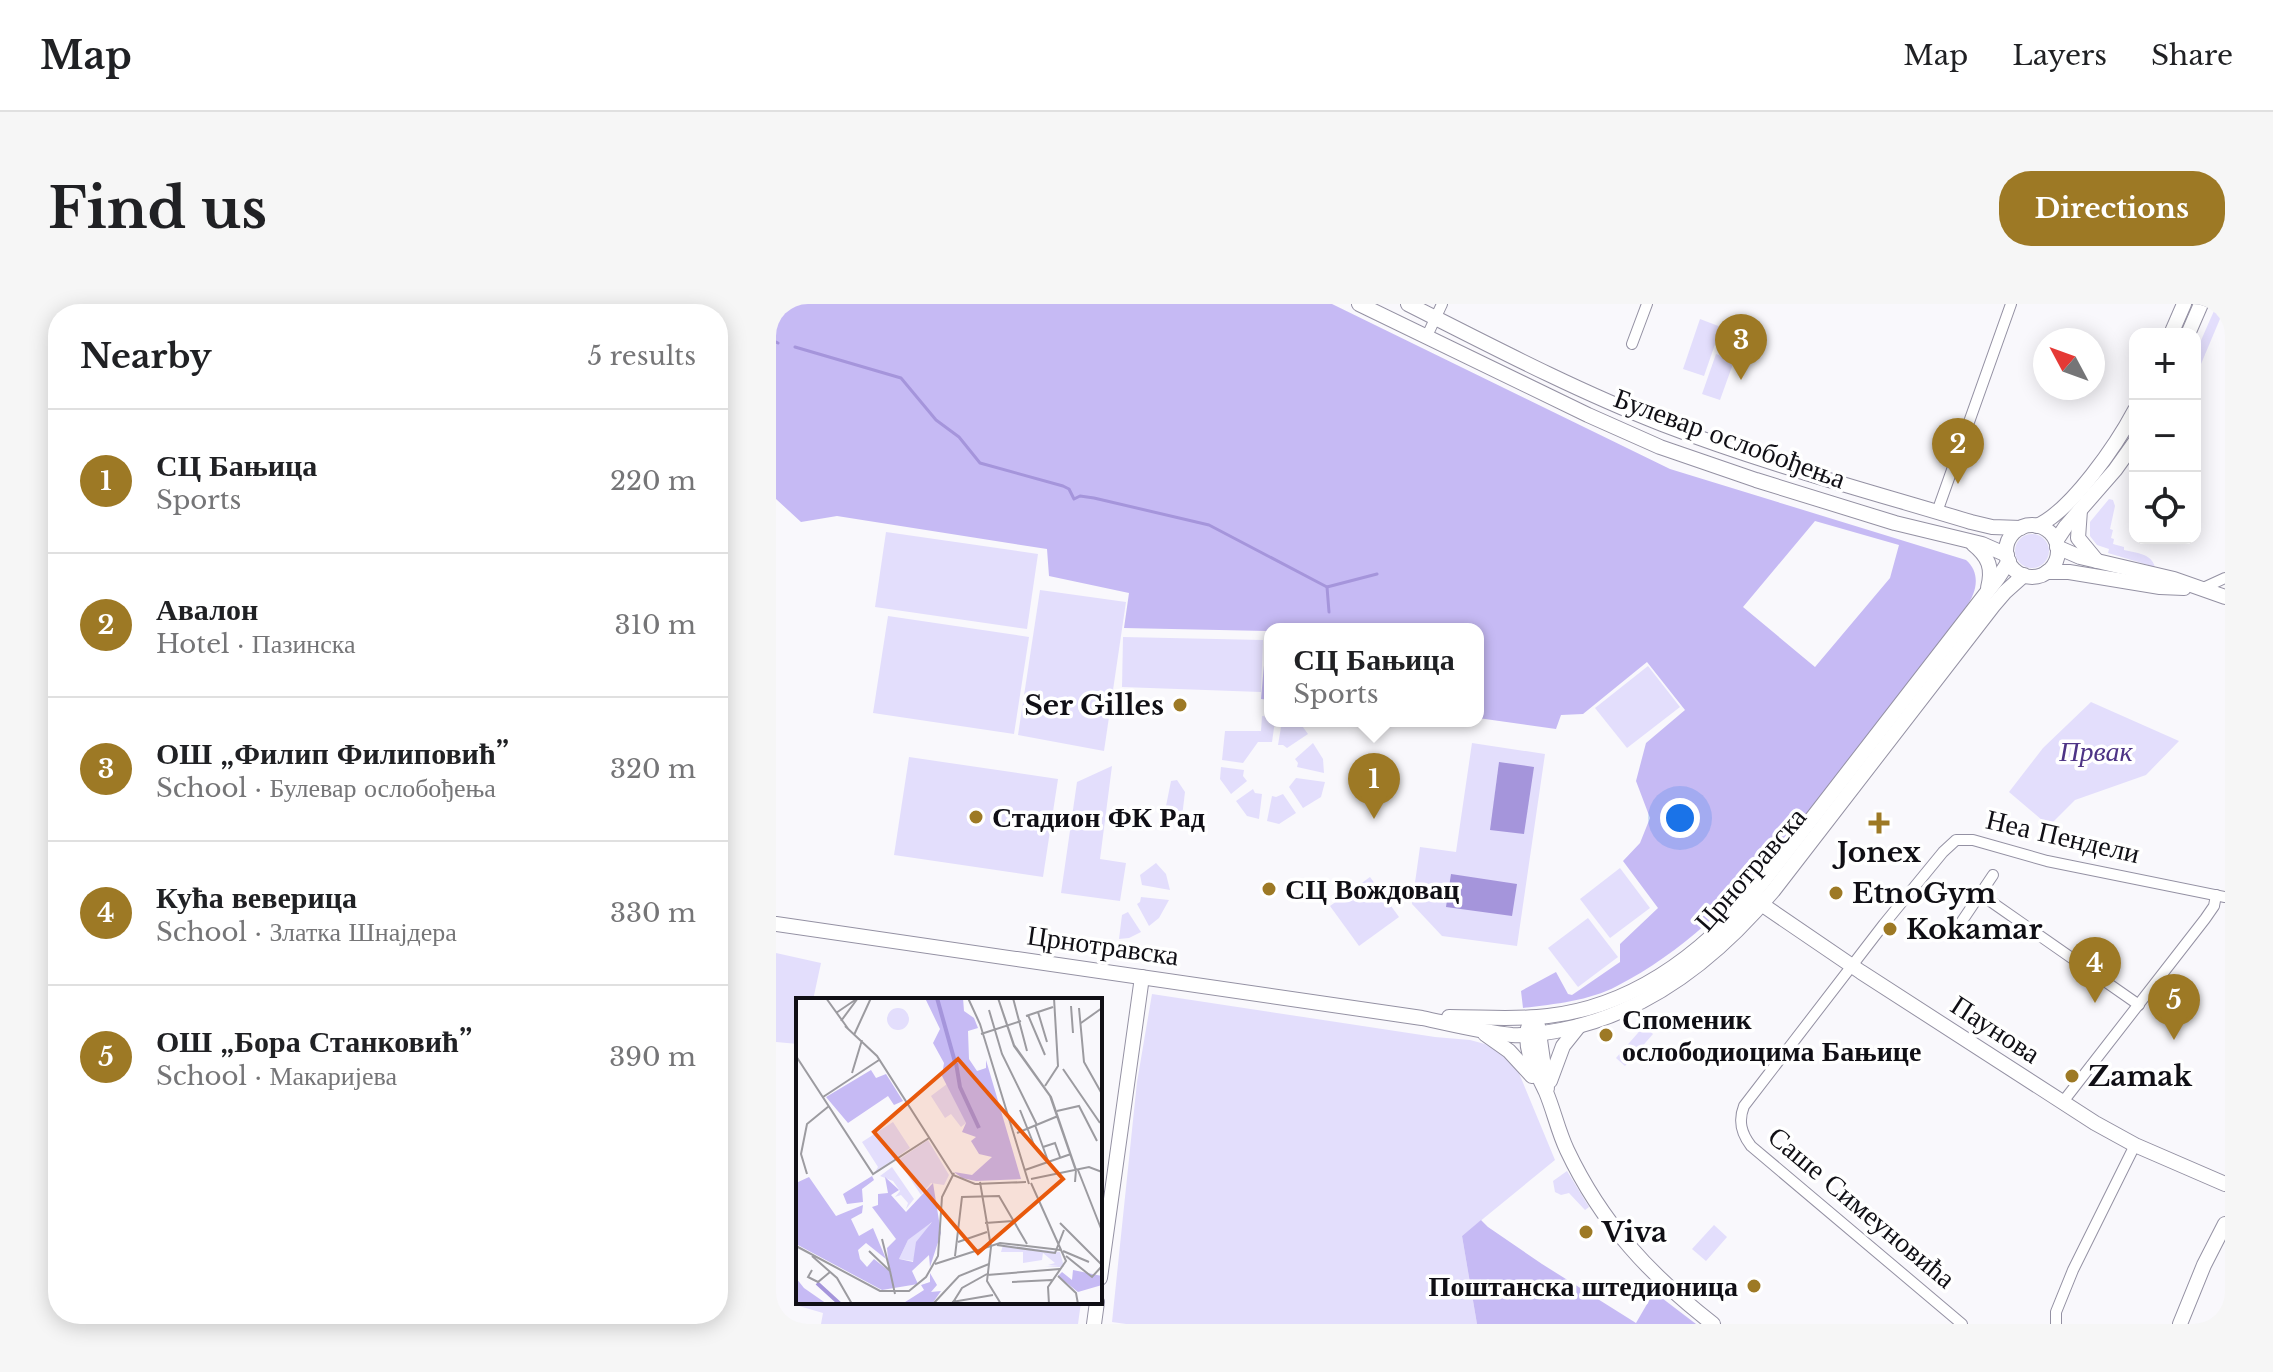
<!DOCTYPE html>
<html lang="en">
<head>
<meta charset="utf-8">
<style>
  body { margin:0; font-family:"Libre Baskerville",serif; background:#f6f6f6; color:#202124 }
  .controls { position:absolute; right:24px; top:24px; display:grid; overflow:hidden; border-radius:16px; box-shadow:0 4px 20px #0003 }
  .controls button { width:72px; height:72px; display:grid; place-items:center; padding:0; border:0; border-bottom:2px solid #e0e0e0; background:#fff; color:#202124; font:40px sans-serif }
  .compass { position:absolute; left:1257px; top:24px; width:72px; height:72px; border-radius:50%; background:#fff; box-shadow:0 4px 20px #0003; rotate:311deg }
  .you { position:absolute; left:904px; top:514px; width:28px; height:28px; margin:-20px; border:6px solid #fff; border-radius:50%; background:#1a73e8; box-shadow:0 0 0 12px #1a73e833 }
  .badge { display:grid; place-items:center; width:52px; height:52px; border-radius:50%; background:#9d7925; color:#fff; font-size:26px; font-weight:700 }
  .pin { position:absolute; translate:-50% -66px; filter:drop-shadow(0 2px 4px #0008) }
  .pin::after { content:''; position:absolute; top:42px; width:28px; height:24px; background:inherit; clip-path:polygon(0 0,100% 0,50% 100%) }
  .popup { position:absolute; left:488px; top:319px; width:220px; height:104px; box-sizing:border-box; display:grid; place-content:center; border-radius:16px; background:#fff; filter:drop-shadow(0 2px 6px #0005); font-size:26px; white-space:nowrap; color:#757577 }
  .popup b { font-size:30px; color:#202124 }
  .popup::after { content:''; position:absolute; left:50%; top:100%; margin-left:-16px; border:16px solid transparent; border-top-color:#fff }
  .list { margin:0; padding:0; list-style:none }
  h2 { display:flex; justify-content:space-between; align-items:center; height:104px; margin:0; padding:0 32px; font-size:34px }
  h2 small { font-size:26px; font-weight:400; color:#757577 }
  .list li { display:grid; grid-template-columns:52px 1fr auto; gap:24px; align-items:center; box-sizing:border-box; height:144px; padding:0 32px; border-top:2px solid #e0e0e0 }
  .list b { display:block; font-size:30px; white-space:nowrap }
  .list p { margin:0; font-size:26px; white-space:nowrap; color:#757577 }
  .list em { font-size:26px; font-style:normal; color:#757577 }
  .icon { flex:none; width:44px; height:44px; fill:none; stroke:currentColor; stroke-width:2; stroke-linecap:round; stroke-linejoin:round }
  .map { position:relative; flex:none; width:1449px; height:1020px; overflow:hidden; border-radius:32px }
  header { display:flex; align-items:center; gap:48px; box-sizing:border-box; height:112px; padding:0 40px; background:#fff; border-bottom:2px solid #e0e0e0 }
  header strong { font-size:38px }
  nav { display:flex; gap:44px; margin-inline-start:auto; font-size:28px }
  .intro { display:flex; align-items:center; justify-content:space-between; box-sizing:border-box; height:192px; padding:0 48px }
  h1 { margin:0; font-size:56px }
  .button { padding:20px 36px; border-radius:32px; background:#9d7925; color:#fff; font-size:28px; font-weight:700 }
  main { display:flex; gap:48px; padding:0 48px }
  aside { flex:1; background:#fff; border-radius:32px; box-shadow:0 4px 20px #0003 }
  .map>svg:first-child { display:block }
  .green { fill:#e3defc }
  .forest { fill:#c6baf4; fill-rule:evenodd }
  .water { fill:#a595db }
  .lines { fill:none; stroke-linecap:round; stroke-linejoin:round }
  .stream { stroke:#a595db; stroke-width:3 }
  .minor-casing { stroke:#9491a3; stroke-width:12 }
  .tertiary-casing { stroke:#9491a3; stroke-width:16 }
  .secondary-casing { stroke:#9491a3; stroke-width:16 }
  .minor { stroke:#fff; stroke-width:10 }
  .tertiary { stroke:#fff; stroke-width:14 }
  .secondary { stroke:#fff; stroke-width:14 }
  .poi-dot { fill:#9d7925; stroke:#fff; stroke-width:3 }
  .labels { text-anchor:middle; stroke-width:7; stroke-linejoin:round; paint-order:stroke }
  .street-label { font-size:28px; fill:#100f15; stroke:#fff }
  .poi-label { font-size:28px; font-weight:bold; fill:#100f15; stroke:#fff; text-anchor:start }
  .park-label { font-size:28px; font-style:italic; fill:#4e3486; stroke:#fff }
  .inset-river { fill:none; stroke:#a595db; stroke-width:4 }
  .inset-road { fill:none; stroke:#9c9ba0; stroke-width:2 }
  .view { fill:#e8590c; fill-opacity:0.15; stroke:#e8590c; stroke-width:4 }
  .inset-edge { fill:none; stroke:#100f15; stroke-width:4 }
</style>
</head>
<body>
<header>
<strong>Map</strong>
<nav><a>Map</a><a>Layers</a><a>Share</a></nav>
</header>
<div class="intro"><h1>Find us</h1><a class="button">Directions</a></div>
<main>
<aside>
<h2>Nearby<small>5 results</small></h2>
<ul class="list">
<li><span class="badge">1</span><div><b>СЦ Бањица</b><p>Sports</p></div><em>220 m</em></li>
<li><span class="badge">2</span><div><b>Авалон</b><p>Hotel · Пазинска</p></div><em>310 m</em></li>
<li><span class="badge">3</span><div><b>ОШ „Филип Филиповић”</b><p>School · Булевар ослобођења</p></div><em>320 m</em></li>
<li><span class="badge">4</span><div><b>Кућа веверица</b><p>School · Златка Шнајдера</p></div><em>330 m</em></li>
<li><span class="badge">5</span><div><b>ОШ „Бора Станковић”</b><p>School · Макаријева</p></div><em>390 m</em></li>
</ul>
</aside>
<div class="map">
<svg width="1449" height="1020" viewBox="0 0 1449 1020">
  <rect width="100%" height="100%" fill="#f9f8fc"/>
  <g class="green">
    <path d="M1441 0H1449V3L1425 60 1420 57 1419 50Z"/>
    <path d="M924 15 945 23 928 72 907 65Z"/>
    <path d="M940 50 958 57 944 96 926 90Z"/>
    <path d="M1333 195 1337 196 1339 202 1334 225 1337 226 1335 234 1338 235 1337 240 1348 243V246C1360 249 1375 249 1379 263L1332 249 1333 245 1321 241 1314 232V218Z"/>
    <path d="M110 228 262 250 251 325 99 303Z"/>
    <circle cx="1256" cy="247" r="17"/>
    <path d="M264 286 350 298 328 447 242 431Z"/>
    <path d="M112 312 253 333 238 430 97 409Z"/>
    <path d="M347 333 487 336 485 388 346 383Z"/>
    <path d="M872 362 904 403 851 444 819 404Z"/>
    <path d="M1315 398 1403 437 1370 471 1299 496 1273 522 1233 488 1267 444Z"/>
    <path d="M486 412 494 413V417H499L496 438H482L467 459 446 456 449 427H485Z"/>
    <path d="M506 417 524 419 532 430 511 444 507 441H502Z"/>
    <path d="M537 439 547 455 548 469 521 463 522 459 519 455Z"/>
    <path d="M696 439 769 450 741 642 666 632 636 600 644 543 680 548Z"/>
    <path d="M133 453 282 475 267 573 118 551Z"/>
    <path d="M336 462 324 555 350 559 344 597 285 589 301 478Z"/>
    <path d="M445 463 468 466 467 472 471 477 455 490 444 475Z"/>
    <path d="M520 474 549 478 545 493 527 504 513 483Z"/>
    <path d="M401 476 409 488 406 513 391 520 387 517 395 477Z"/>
    <path d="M477 485 479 489 486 490 483 515 471 512 460 497Z"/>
    <path d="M507 490 520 509 503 520 491 517 496 492 500 493Z"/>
    <path d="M380 559 390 570 394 586 366 581 364 571Z"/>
    <path d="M844 564 874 604 834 634 804 595Z"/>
    <path d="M594 573 623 613 583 642 554 602Z"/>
    <path d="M365 593 393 596 383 614 373 622 361 600 364 598Z"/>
    <path d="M352 608 365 628 353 634 343 635 346 611Z"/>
    <path d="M812 614 842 653 802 683 772 644Z"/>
    <path d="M0 649 45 659 37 696H22V740L0 738Z"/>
    <path d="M376 690 659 733 694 736 709 740 724 749 740 762 779 856 686 932 701 1020H350L336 1018 361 778Z"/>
    <path d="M868 722 877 730 849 762 840 754Z"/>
    <path d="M791 867 813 903 809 906 793 889 785 891 779 888 777 877Z"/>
    <path d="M938 921 951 933 930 957 916 945Z"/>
    <path d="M24 998H305L302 1020H45L47 1009 23 1002Z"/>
  </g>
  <g class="forest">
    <path d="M0 0H556L894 165 1190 256C1205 269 1201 288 1190 303 1150 357 1108 410 1067 463 1003 546 937 633 841 682 813 697 778 700 747 704L745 687 780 668 792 690 796 691 844 658V640L882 604 847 557 864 539 874 514 860 477 870 439 909 406 871 358 807 410 785 411 780 425 702 414V325H494V396L485 395 491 327 348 324 353 289 273 272 271 245 61 212 25 218 0 195ZM1039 217 1123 241 1114 274 1039 363 967 303Z"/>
    <path d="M705 916 712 923 766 960 860 1019 878 988 920 1020H701L686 932Z"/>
  </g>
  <g class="water">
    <path d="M723 458 758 463 748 530 714 526Z"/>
    <path d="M675 570 741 580 736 612 670 603Z"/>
  </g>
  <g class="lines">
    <g class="stream">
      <path d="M0 38 2 39"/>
      <path d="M19 43 125 74 160 116 183 133 204 159 287 182 293 185 298 195 304 192 318 194 433 221 551 283 601 270"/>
      <path d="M551 283 553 308"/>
    </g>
    <defs>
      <g id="minor">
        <path d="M650 34 666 0"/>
        <path d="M856 40 871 0"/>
        <path d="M1161 208 1235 0"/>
        <path d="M1425 285 1449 274"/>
        <path d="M1204 590 1363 701"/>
        <path d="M1178 629 1217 571"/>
        <path d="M1286 799 1429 615 1438 602 1440 591"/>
        <path d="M1186 1020 975 842C965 829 962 817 968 802L1108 620 1167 548 1180 536H1197L1271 557 1449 593"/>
        <path d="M1280 1020V1008L1297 966 1359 841"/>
      </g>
      <g id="tertiary">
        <path d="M975 593 1085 668 1319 819 1359 841 1449 880"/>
        <path d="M324 974 366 673"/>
        <path d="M318 1020 321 998"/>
        <path d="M1404 1020 1428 961 1449 920"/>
      </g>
      <g id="secondary">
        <path d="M583 0 812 111 884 143 980 176 1119 219 1206 240 1231 251"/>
        <path d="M632 0C715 42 799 86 886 120 987 159 1092 187 1195 218L1216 223 1245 224"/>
        <path d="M1395 30 1408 0"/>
        <path d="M1412 30 1425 0"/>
        <path d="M1304 206 1302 234 1321 257"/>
        <circle cx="1256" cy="247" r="26"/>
        <path d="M1261 222C1296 206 1341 140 1359 106"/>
        <path d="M1280 237 1290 222 1339 166 1359 138"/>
        <path d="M1197 240C1213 253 1217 264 1212 284"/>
        <path d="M1281 243 1304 253 1398 275 1449 293"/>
        <path d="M1271 268H1293L1384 283 1408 284"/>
        <path d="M0 620 646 714C675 720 706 728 736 731 753 732 769 729 785 726 871 709 942 653 997 587L1217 302 1229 288 1248 271"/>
        <path d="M673 713C706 713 739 716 772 712 860 702 931 646 986 579L1222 274 1233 257"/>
        <path d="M762 722 771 784"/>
        <path d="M752 724C748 749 760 766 770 788 778 807 782 827 791 846 826 920 874 971 937 1020"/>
        <path d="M709 730 733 747 756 772"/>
        <path d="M774 777 787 742 803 722"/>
      </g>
    </defs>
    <use href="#minor" class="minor-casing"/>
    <use href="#tertiary" class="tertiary-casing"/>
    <use href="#secondary" class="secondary-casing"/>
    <use href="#minor" class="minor"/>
    <use href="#tertiary" class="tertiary"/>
    <use href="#secondary" class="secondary"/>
  </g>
  <g class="poi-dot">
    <circle cx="404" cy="401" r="8"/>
    <circle cx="200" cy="513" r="8"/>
    <path d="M1099 507h8v8h8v8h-8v8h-8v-8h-8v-8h8z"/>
    <circle cx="493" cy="585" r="8"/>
    <circle cx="1060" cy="589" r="8"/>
    <circle cx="1114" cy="625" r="8"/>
    <circle cx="830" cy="731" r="8"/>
    <circle cx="1296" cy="772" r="8"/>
    <circle cx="810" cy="928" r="8"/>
    <circle cx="978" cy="982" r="8"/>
  </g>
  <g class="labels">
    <g class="street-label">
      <text transform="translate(954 134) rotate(20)" y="10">Булевар ослобођења</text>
      <text transform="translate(1287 532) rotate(13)" y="10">Неа Пендели</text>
      <text transform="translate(974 565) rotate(-49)" y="10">Црнотравска</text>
      <text transform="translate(327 641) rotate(8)" y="10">Црнотравска</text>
      <text transform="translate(1220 725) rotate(33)" y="10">Паунова</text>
      <text transform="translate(1086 903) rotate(40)" y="10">Саше Симеуновића</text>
    </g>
    <g class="poi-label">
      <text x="388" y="411" text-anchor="end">Ser Gilles</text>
      <text x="216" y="523">Стадион ФК Рад</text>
      <text x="1103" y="558" text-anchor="middle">Jonex</text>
      <text x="509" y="595">СЦ Вождовац</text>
      <text x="1076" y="599">EtnoGym</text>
      <text x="1130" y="635">Kokamar</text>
      <text x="846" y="725">Споменик<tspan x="846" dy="32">ослободиоцима Бањице</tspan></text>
      <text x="1312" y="782">Zamak</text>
      <text x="826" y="938">Viva</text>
      <text x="962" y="992" text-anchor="end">Поштанска штедионица</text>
    </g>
    <g class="park-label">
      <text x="1320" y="457">Првак</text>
    </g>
  </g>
  <g transform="translate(20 694)">
    <rect width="306" height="306" fill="#f9f8fc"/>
    <path d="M91 21a11 11 0 1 1 22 0a11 11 0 1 1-22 0ZM151 86 170 125 165 129 155 116 149 120 135 98ZM97 124 114 150 79 174 82 169 66 144ZM132 142 153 177 148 187 135 185 125 197 102 162ZM96 169 118 201 110 211 112 205 105 197 99 199 104 193 97 183 84 178ZM135 224 117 263 103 261 112 242ZM207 247 264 254 268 269H248L262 268 252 267 259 265 247 255 246 262 227 265V254H205Z" fill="#e3defc"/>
    <path d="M129 0H167L168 13 178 20 182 30 172 33 173 61 181 73 190 70V62L225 181 180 183 166 180 158 174 176 177 196 159 183 156 175 143 180 139 166 134 170 125 146 78 148 65 137 45 144 31ZM75 72 80 80 90 76 107 103 98 107 92 98 52 125 30 99ZM76 178 78 182 66 191 67 204 51 206 47 196ZM13 179 40 218 67 207 66 215 55 221 63 238 77 230 90 261 70 245 62 252 64 261 71 269 78 261 93 273 91 250 100 241 76 209 82 207V196L92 195 89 179 103 192 95 197 110 214 137 185 145 235 134 269 133 257 116 273 122 286 86 292 0 246V185ZM136 224 120 244 117 264 103 261 112 242ZM277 272 306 278V287L282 294 262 278 266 274 276 282ZM134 275 141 287 135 294 145 293 136 306H106L128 292 125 287 134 284ZM0 280 8 290 31 306H0Z" fill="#c6baf4" fill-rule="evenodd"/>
    <path class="inset-river" d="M141 0 159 64M160 65 164 89 183 130M21 285 44 306"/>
    <path class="inset-road" d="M30 0 53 32M172 0 184 26 233 186M202 0 218 48 254 98 280 173M202 0 218 47 255 99 280 172 279 184M217 0 231 53M275 8 277 35M283 10 288 64 306 96M193 12 206 56 241 127M242 14 251 44M40 15 62 0M232 17 249 57M230 18 257 9M45 23 62 0M285 25 306 10M49 28 81 58 157 177 179 186 230 184M185 36 225 23M58 37 75 0M0 58 77 176 133 140M267 71 304 125M56 75 66 42M249 88 262 68 258 0M27 99 83 62M306 107V142M224 112 238 147M261 113 283 108 301 143M239 127 252 163M221 135 262 118M247 149 259 145 264 159M229 172 275 156M282 172 306 233M11 176 5 156 11 126 33 108M306 180V208M235 181 293 169 306 174M184 184 195 249 191 283 205 306M235 185 270 263 252 289 253 306M189 225 217 223M264 225 306 267M86 241 94 273M162 244 191 234M201 247 259 255 268 232M0 248 84 293H113L130 279 142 258 146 199 158 175M73 253 94 273 99 296M267 253 293 264M16 258 41 280 56 306M159 258 166 199 203 198 231 246M270 258 296 279 306 268M139 266 204 245 265 252M16 272 12 279 22 284 34 274M191 277 264 271M262 278 280 295 282 306M216 284 256 282M156 304 197 297M137 306 163 278 193 266M156 306 166 290 191 276"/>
    <path class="view" d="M162 61 267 181 182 255 78 134Z"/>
    <rect width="306" height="306" class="inset-edge"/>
  </g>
</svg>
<div class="controls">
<button>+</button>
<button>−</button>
<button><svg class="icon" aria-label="locate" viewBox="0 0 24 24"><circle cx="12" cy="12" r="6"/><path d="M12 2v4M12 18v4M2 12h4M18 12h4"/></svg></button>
</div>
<svg class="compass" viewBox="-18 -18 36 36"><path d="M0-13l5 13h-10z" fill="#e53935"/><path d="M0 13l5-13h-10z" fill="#757577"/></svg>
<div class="you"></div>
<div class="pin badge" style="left:598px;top:515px">1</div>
<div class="popup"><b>СЦ Бањица</b>Sports</div>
<div class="pin badge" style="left:1182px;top:180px">2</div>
<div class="pin badge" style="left:965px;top:76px">3</div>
<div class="pin badge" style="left:1319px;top:699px">4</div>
<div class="pin badge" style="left:1398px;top:736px">5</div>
</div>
</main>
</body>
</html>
